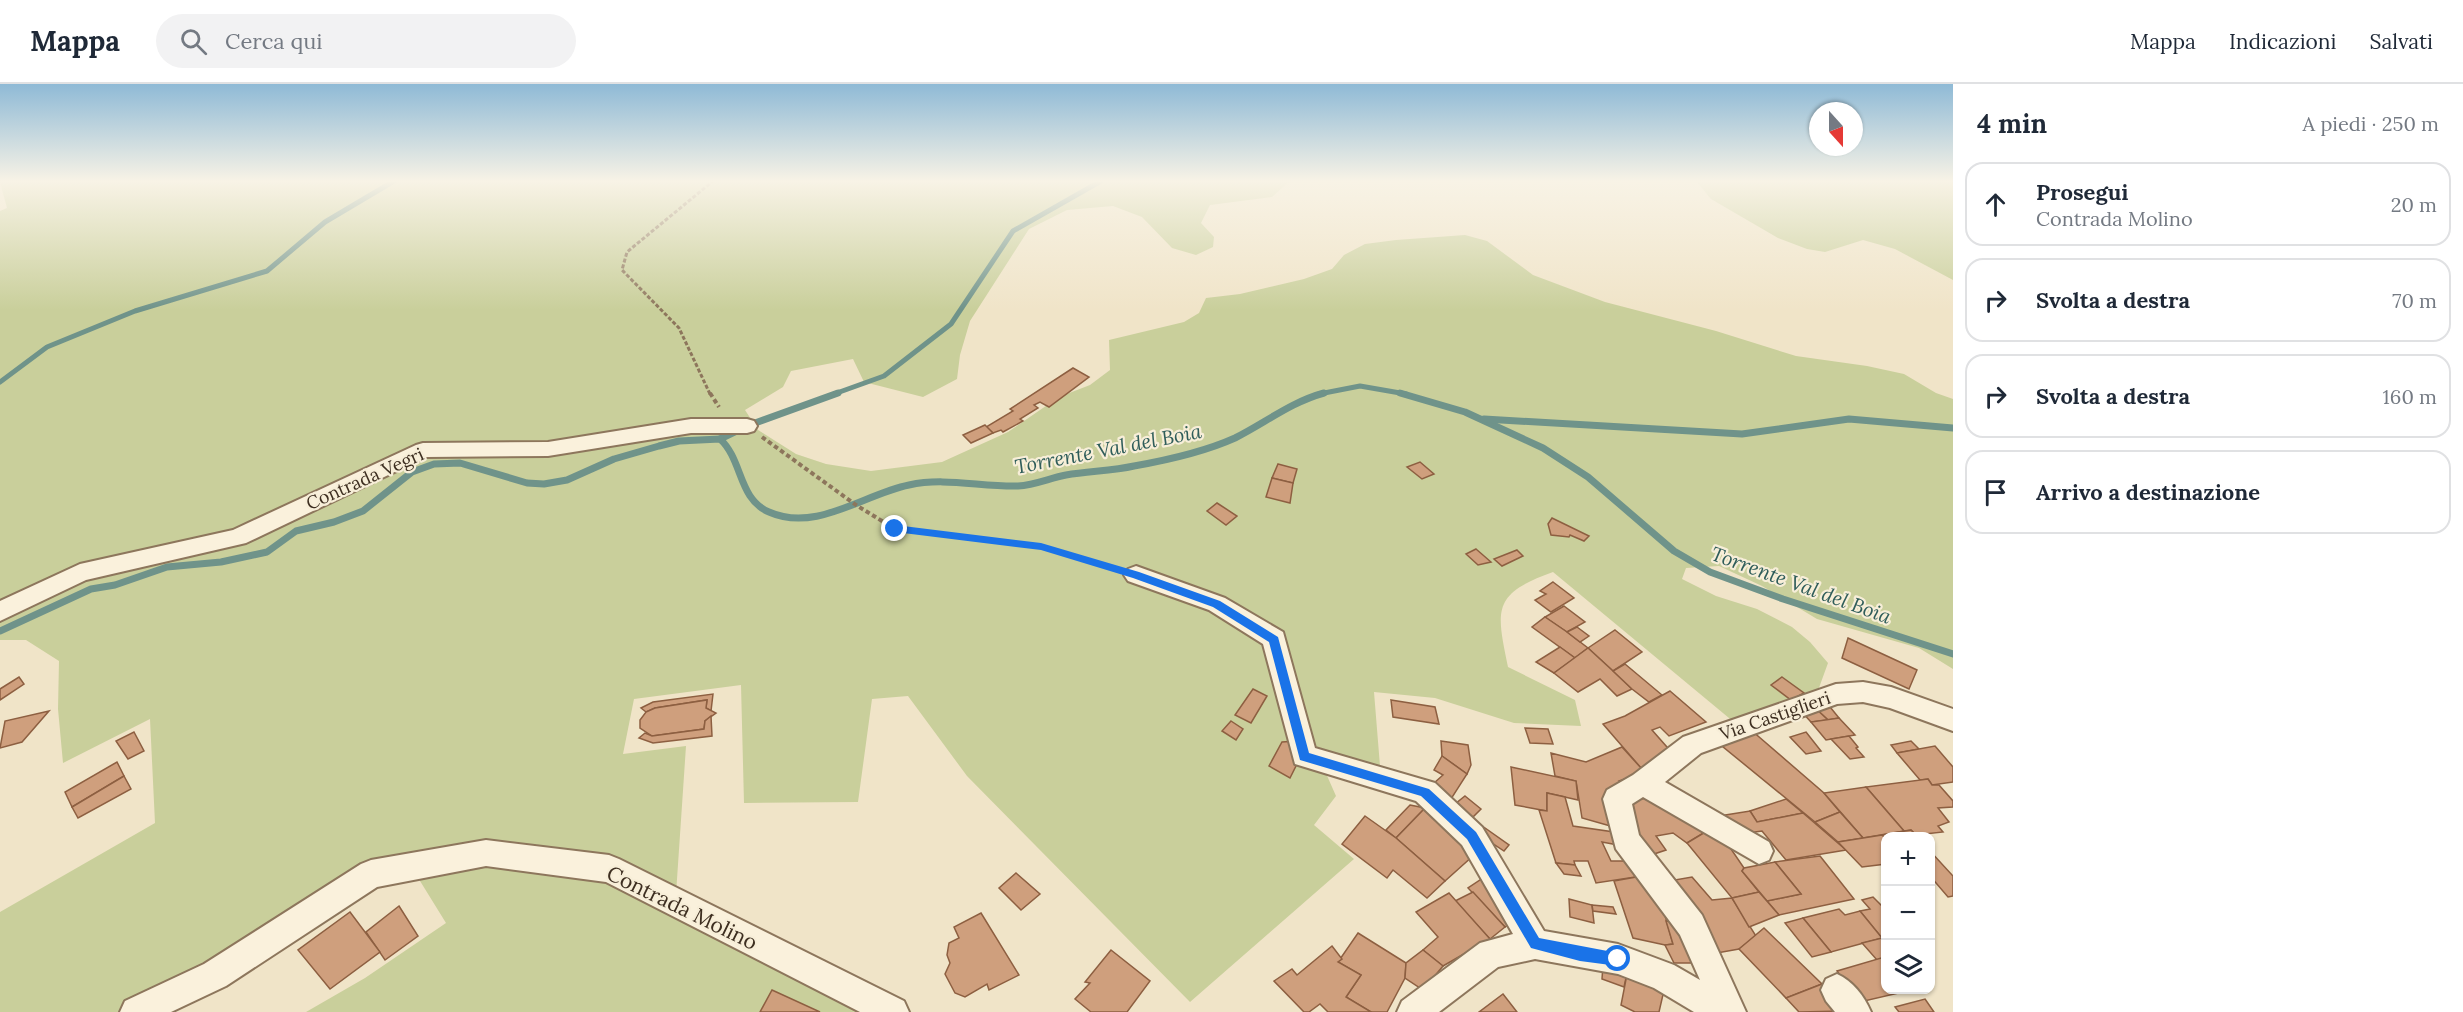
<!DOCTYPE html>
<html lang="it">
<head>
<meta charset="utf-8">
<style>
  body { margin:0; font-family:Lora,serif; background:#f2f2f3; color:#1f2937 }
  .controls { position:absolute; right:18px; bottom:18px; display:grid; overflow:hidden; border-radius:12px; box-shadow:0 2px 4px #0004 }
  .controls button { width:54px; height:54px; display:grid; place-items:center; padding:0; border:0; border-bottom:2px solid #e0e1e3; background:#fff; color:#1f2937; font:30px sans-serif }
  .compass { position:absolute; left:1809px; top:18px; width:54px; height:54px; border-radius:50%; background:#fff; box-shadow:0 2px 4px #0004; rotate:159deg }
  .stop { position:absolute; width:18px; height:18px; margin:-14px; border:4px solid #1a73e8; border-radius:50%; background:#fff }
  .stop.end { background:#1a73e8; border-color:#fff; box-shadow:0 2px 6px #0008 }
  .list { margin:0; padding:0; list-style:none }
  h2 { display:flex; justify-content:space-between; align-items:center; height:78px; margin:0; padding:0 24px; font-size:26px }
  h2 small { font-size:20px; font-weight:400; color:#747a83 }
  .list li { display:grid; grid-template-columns:39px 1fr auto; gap:18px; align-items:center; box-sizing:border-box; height:84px; margin:0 12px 12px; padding:0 12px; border:2px solid #e0e1e3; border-radius:18px }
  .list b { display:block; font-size:22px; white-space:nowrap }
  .list p { margin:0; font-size:20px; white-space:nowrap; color:#747a83 }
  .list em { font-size:20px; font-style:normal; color:#747a83 }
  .icon { flex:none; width:33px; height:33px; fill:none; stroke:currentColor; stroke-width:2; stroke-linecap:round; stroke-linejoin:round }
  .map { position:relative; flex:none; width:1953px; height:928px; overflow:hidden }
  header { display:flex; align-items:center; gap:36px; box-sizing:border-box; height:84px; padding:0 30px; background:#fff; border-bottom:2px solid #e0e1e3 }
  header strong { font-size:28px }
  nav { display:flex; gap:33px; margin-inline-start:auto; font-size:21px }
  .search { width:420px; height:54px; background:#f2f2f3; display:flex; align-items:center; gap:15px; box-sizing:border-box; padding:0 21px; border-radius:33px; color:#747a83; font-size:22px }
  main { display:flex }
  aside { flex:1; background:#fff }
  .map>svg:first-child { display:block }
  .green { fill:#c9cf9b }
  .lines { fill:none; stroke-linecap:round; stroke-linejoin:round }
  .stream-far1 { stroke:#6f938a; stroke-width:5 }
  .stream { stroke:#6f938a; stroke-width:7 }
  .building { fill:#cf9f7d; stroke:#8d5f41; stroke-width:1.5 }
  .minor-casing { stroke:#8d765c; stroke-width:4 }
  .path-far1 { stroke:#8d765c; stroke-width:3; stroke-dasharray:4 2; stroke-linecap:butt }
  .path { stroke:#8d765c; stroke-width:4; stroke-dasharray:4.5 3; stroke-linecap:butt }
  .minor { fill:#faf1dc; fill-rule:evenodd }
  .route { fill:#1a73e8 }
  .labels { text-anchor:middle; stroke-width:4.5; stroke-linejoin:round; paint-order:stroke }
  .street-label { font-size:18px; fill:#3d2e20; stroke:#f7eed8 }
  .water-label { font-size:20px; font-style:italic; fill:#2f5d5a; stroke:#f7eed8 }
  .near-street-label { font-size:21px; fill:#3d2e20; stroke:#f7eed8 }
</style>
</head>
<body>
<header>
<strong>Mappa</strong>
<div class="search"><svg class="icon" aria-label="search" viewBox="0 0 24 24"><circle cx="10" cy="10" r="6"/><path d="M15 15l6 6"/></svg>Cerca qui</div>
<nav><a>Mappa</a><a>Indicazioni</a><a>Salvati</a></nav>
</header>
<main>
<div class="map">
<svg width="1953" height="928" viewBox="0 0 1953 928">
  <rect width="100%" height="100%" fill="#f0e4c8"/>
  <g class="green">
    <path d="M5 97H1290L1272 113 1210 121 1201 139 1214 153 1213 163 1196 171 1172 164 1142 133 1113 122 1067 126 1029 145 970 237 960 271 957 295 923 313 864 298 853 275 791 287 783 303 745 326 758 346 796 370 826 380 871 387 942 378 1008 348 1059 313 1090 301 1110 286 1109 256 1184 238 1199 229 1206 214 1240 210 1304 195 1332 185 1344 171 1365 160 1396 156 1465 151 1487 157 1533 191 1605 218 1716 247 1796 272 1867 282 1904 290 1936 309 1953 315V585L1919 564 1817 535 1762 502 1719 482 1686 484 1682 495 1716 512 1757 525 1792 543 1810 558 1828 579 1816 612 1735 639 1553 488C1492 510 1496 525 1508 583L1575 616 1581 642 1514 639 1435 614 1374 608 1380 682 1317 669 1336 712 1314 741 1354 775 1190 918 967 692 908 612 872 615 858 718 744 719 741 601 634 615 623 670 686 662 676 810 887 928H306L365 894 446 839 412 784 336 813 147 928H0V828L155 739 150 635 63 679 58 625 59 577 26 556H0V127L7 124 0 98Z"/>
    <path d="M1696 97H1953V196L1895 165 1863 156 1825 168 1807 165 1778 154 1711 115Z"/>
  </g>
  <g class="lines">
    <g class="stream-far1">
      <path d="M0 298 47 263 135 227 267 187 325 138 394 97"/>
      <path d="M834 310 884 292 951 240 1013 147 1101 97"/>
      <path d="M1319 310 1360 302 1406 310"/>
    </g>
    <g class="stream">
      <path d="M1400 309 1465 328 1543 364 1588 393 1674 467 1710 488 1783 515 1953 570"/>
      <path d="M1484 335 1742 350 1849 335 1953 344"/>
      <path d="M720 355 747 342 838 309"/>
      <path d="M0 547 91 505 115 501 167 483 221 478 267 468 296 447 334 438 363 427 412 388 434 380 460 379 527 399 544 400 567 396 614 375 659 362 679 357 720 355C743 376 738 415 769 428 816 449 864 410 909 401 945 393 981 403 1018 402 1035 401 1050 394 1066 391 1089 387 1112 387 1134 382 1168 376 1204 368 1235 354 1265 339 1291 318 1324 309"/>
    </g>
  </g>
  <g class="building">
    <path d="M1073 284 1089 293 1049 323 1040 318 1034 321 1038 324 1020 335 1023 337 1003 348 1001 346 993 349 986 343 1013 327 1010 325Z"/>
    <path d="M985 341 993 349 971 359 963 351Z"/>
    <path d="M1420 378 1434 390 1422 395 1407 383Z"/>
    <path d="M1278 380 1297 385 1293 399 1272 394Z"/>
    <path d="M1272 394 1293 399 1290 419 1266 413Z"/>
    <path d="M1217 419 1237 432 1226 441 1207 427Z"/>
    <path d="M1552 434 1589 452 1584 457 1570 451 1569 453 1551 451 1548 440Z"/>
    <path d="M1476 465 1491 478 1478 481 1466 470Z"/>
    <path d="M1517 466 1523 472 1502 482 1494 475Z"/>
    <path d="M1553 498 1574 514 1551 528 1535 516 1546 510 1540 507Z"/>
    <path d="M1564 522 1585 538 1567 548 1545 533Z"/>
    <path d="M1545 533 1567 548 1588 564 1575 574 1532 543Z"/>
    <path d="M1577 543 1589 552 1580 558 1567 548Z"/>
    <path d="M1615 546 1642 568 1613 587 1588 564Z"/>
    <path d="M1848 554 1917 586 1909 605 1842 574Z"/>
    <path d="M1560 563 1575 574 1554 589 1536 578Z"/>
    <path d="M1588 564 1613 587 1632 605 1617 612 1600 595 1578 608 1554 589Z"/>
    <path d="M1625 580 1662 611 1649 618 1632 605 1613 587Z"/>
    <path d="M19 593 24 600 0 616V605Z"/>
    <path d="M1782 593 1804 609 1791 616 1771 601Z"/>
    <path d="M1253 605 1267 612 1251 639 1235 631Z"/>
    <path d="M1670 607 1706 638 1669 652 1660 643 1652 646 1674 671 1641 684 1603 640 1625 632Z"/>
    <path d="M713 610 711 627 706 624 707 616 655 624 646 628 641 624 653 618Z"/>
    <path d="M707 616 706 624 716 629 705 637 704 645 652 652 640 644V636L646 628 655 624Z"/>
    <path d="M1391 616 1435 623 1439 640 1393 633Z"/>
    <path d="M1826 618 1839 634 1828 636 1813 622Z"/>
    <path d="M1813 622 1828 636 1811 638 1800 626Z"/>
    <path d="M49 627 22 658 0 664 5 637Z"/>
    <path d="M711 632 712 652 653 659 639 654 645 649 652 652 704 645 705 637Z"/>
    <path d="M1839 634 1855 651 1826 656 1811 638Z"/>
    <path d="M1231 637 1243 645 1236 656 1222 647Z"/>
    <path d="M1525 644 1548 645 1553 660 1530 659Z"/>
    <path d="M1751 646 1824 709 1840 728 1815 738 1717 658Z"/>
    <path d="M134 648 144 667 128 675 116 657Z"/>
    <path d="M1806 648 1821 667 1806 670 1790 653Z"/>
    <path d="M1849 652 1858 663 1856 664 1864 673 1850 675 1831 655Z"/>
    <path d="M1297 657 1305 664 1290 694 1269 682 1282 658Z"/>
    <path d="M1441 657 1468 661 1471 681 1467 690 1442 672Z"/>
    <path d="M1911 657 1919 665 1897 669 1891 661Z"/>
    <path d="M1935 662 1953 683V698L1932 701 1928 695 1920 696 1897 669Z"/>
    <path d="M1622 663 1641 684 1633 692 1619 697 1623 701 1614 743 1582 734 1576 697 1555 692 1551 669 1586 678Z"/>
    <path d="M1442 672 1467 690 1451 715 1433 700 1443 691 1434 686Z"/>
    <path d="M117 678 124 692 72 723 65 708Z"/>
    <path d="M1511 683 1576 697 1578 716 1547 709V727L1515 721Z"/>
    <path d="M124 692 131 705 78 734 72 723Z"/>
    <path d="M1928 695 1932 701H1939L1953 717V723L1938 724 1949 738 1938 742 1943 748 1916 751 1911 746 1904 747 1866 703Z"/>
    <path d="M1866 703 1904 747 1863 754 1824 709Z"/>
    <path d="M1547 709 1565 713 1573 742 1614 748 1618 761 1602 758 1611 777H1631L1642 792 1596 799 1588 777H1574L1575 781 1556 779 1539 726 1547 727Z"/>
    <path d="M1465 712 1481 725 1473 733 1455 720Z"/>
    <path d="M1656 712 1712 744 1687 759 1673 749 1656 752 1666 766 1645 773 1626 718Z"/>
    <path d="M1786 715 1803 729 1757 738 1750 727Z"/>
    <path d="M1410 721 1425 724 1396 754 1386 746Z"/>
    <path d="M1425 724 1474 771 1445 797 1396 754Z"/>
    <path d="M1750 727 1757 738 1803 729 1846 766 1786 776 1762 747 1740 750 1713 733Z"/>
    <path d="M1840 728 1863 754 1838 758 1815 738Z"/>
    <path d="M1365 732 1396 754 1445 797 1427 814 1393 786 1387 794 1342 760Z"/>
    <path d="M1478 739 1509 761 1504 767 1474 747Z"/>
    <path d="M1712 744 1731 765 1744 784 1742 787 1759 808 1732 814 1687 759Z"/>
    <path d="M1911 746 1917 752H1886V755L1882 751Z"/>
    <path d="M1882 751 1886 755V780L1862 783 1838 758Z"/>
    <path d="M1930 767 1953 792V812L1948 813 1930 792Z"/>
    <path d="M1820 772 1854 815 1779 831 1767 817 1801 810 1775 778Z"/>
    <path d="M1775 778 1801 810 1767 817 1742 787 1744 784Z"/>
    <path d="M1556 779 1575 781 1581 792 1564 790Z"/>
    <path d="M1016 789 1040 810 1021 826 999 804Z"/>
    <path d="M1642 792 1661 817 1673 860 1665 861 1633 854 1614 797Z"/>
    <path d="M1692 793 1712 816 1732 814 1756 852 1739 865 1717 869 1669 797Z"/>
    <path d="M1483 794 1515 836 1505 843 1468 804Z"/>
    <path d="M1473 808 1505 843 1490 855 1455 817Z"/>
    <path d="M1759 808 1779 831 1749 843 1732 814Z"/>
    <path d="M1449 809 1490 855 1443 882 1423 866 1438 853 1416 828Z"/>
    <path d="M1873 813 1886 826V859L1860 827 1870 825 1862 816Z"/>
    <path d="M1569 815 1592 821 1594 839 1570 833Z"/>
    <path d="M1592 821 1613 823 1616 830 1593 827Z"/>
    <path d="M399 822 418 852 385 876 366 848Z"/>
    <path d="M1839 825 1845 831 1860 827 1882 854 1831 868 1803 834Z"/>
    <path d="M350 828 380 868 330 905 298 866Z"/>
    <path d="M981 829 1019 891 989 906 987 900 965 913 955 909 945 890 950 879 947 871 949 859 959 854 954 843Z"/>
    <path d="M1803 834 1831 868 1812 873 1785 839Z"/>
    <path d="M1666 837 1678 838 1692 879H1674L1665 861 1673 860Z"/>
    <path d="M1764 844 1822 900 1786 914 1739 865Z"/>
    <path d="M1358 849 1406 879 1405 894 1387 928H1371L1346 913 1361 891 1338 878Z"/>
    <path d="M1882 854 1886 859V874L1877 876 1862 859Z"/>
    <path d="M1332 862 1342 875 1338 878 1361 891 1346 913 1371 928H1328L1320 920 1309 928H1304L1274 897 1292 885 1297 891Z"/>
    <path d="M1111 866 1150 897 1127 928H1091L1075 915 1090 899 1085 898Z"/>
    <path d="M1423 866 1443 882 1423 906 1405 894 1406 879Z"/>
    <path d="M1881 874 1886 880V906L1907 907 1860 918 1837 887Z"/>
    <path d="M1603 881 1628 885 1624 903 1602 895Z"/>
    <path d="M1628 885 1665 902 1659 928H1635L1621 921Z"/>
    <path d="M1822 900 1844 927 1799 928 1786 914Z"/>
    <path d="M772 906 820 928H760Z"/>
    <path d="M1503 910 1517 928H1479Z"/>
    <path d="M1925 915 1934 928H1899L1895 923Z"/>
  </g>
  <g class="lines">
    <defs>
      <g id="minor">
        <path d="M691 335H747L754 337 757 342 754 347 747 349H691L548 372 426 373 246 459 86 496 0 537V517L80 480 233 446 416 361 423 359 548 358Z"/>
        <path d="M1136 482 1225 514 1283 548 1315 664 1435 699 1482 743 1544 847 1618 860 1674 881 1700 896 1680 851 1616 765 1603 715 1607 706 1633 691 1683 653 1836 600 1863 598 1891 603 1953 625V647L1890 624 1863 618 1837 620 1701 669 1665 698 1769 758 1773 767 1769 776 1759 780 1643 713 1632 720 1639 751 1702 831 1746 928H1694L1654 904 1618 890 1535 875 1498 883 1439 928H1397L1402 917 1480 859 1513 850 1462 761 1416 717 1295 680 1263 560 1209 526 1128 497 1124 491 1128 485Z"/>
        <path d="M486 756 609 771 619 775 904 917 909 928H860L606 798 486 782 377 803 226 902 171 928H120L125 917 204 880 361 780 371 776Z"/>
        <path d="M1837 890C1853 897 1864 912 1871 928H1835L1826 917 1821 906 1826 895Z"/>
      </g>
    </defs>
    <use href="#minor" class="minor-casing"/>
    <path class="path-far1" d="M710 310 679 244 622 186 627 168 713 97"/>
    <g class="path">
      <path d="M710 309 719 323"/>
      <path d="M762 353 856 421 895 445 1041 462 1118 485"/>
    </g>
    <use href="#minor" class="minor"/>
  </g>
  <linearGradient id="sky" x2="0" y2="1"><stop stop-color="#8fbad6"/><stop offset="0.43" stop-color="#f8f3e6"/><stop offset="1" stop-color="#f8f3e6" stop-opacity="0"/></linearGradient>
  <rect width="1953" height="226" fill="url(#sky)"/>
  <path class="route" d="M895 441 1041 459 1139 488 1220 517 1278 553 1309 669 1429 705 1476 748 1539 854 1618 869 1623 870 1625 875 1623 880 1618 882 1580 877 1531 864 1467 755 1421 712 1300 676 1269 558 1213 523 1133 494 1041 466 895 448 891 445Z"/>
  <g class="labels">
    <g class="street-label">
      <text transform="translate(365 395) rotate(-24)" y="6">Contrada Vegri</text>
      <text transform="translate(1775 632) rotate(-19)" y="6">Via Castiglieri</text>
    </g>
    <g class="water-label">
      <text transform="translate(1108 365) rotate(-11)" y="7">Torrente Val del Boia</text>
      <text transform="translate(1801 501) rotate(20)" y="7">Torrente Val del Boia</text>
    </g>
    <g class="near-street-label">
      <text transform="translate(682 824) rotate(26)" y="7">Contrada Molino</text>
    </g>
  </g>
</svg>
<div class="controls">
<button>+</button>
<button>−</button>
<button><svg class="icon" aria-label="layers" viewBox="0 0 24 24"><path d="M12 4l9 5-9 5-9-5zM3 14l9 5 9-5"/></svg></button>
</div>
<svg class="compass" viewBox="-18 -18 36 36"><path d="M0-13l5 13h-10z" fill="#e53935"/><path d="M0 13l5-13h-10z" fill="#747a83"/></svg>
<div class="stop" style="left:1618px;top:875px"></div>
<div class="stop end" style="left:895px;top:445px"></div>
</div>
<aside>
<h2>4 min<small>A piedi · 250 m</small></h2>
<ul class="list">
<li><svg class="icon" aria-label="ahead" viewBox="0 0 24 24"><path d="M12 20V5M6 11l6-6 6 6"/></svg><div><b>Prosegui</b><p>Contrada Molino</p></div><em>20 m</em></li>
<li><svg class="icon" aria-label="right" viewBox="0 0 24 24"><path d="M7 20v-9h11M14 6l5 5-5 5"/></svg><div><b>Svolta a destra</b></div><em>70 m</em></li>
<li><svg class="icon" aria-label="right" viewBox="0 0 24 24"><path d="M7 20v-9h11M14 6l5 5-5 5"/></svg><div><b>Svolta a destra</b></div><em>160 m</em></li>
<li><svg class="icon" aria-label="arrive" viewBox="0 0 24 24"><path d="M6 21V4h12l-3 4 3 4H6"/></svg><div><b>Arrivo a destinazione</b></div></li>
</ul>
</aside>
</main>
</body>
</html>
